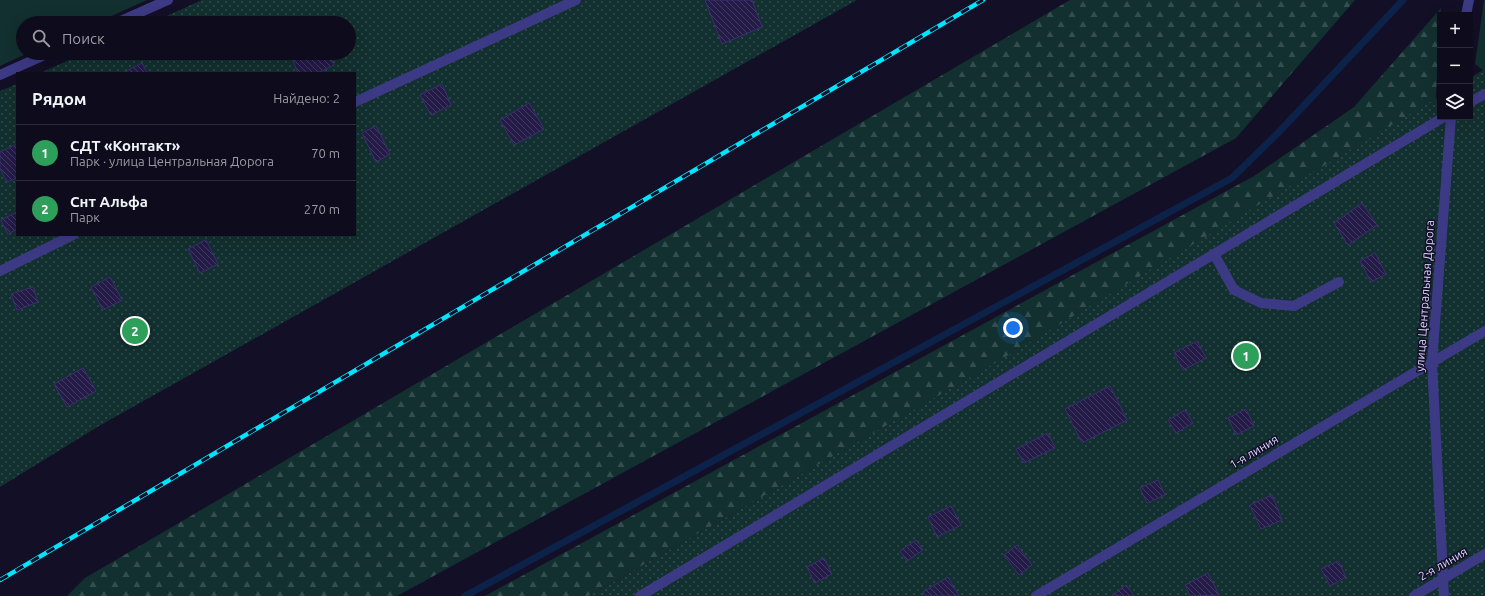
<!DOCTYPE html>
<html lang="ru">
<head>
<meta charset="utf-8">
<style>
  body { margin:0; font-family:Ubuntu,sans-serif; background:#1c1929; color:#f1f3f6 }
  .controls { position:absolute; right:12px; top:12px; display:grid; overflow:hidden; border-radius:0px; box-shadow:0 4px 16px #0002 }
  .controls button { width:36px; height:36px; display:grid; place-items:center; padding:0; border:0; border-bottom:1px solid #2e2b3b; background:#0e0b1c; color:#f1f3f6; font:20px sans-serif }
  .you { position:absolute; left:1013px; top:328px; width:14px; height:14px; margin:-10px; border:3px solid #fff; border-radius:50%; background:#1a73e8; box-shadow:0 0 0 6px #1a73e833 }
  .badge { display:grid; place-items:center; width:26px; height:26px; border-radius:50%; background:#00e5ff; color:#fff; font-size:13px; font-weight:700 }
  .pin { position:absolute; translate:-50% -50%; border:2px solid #fff; box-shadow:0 1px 4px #0006 }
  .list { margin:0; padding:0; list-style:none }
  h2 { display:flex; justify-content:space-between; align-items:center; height:52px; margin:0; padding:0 16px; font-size:17px }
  h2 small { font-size:13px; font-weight:400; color:#9b9ba3 }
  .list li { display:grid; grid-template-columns:26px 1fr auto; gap:12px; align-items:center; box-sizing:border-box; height:56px; padding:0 16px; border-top:1px solid #2e2b3b }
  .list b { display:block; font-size:15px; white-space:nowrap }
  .list p { margin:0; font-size:13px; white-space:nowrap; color:#9b9ba3 }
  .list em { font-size:13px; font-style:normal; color:#9b9ba3 }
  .icon { flex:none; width:22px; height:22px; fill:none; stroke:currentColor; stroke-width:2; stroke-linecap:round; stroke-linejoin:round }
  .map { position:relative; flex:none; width:1485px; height:596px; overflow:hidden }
  .search { position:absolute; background:#0e0b1c; box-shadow:0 4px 16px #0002; left:16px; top:16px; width:340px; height:44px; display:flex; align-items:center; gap:10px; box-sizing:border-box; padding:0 14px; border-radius:22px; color:#9b9ba3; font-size:15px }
  .panel { position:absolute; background:#0e0b1c; box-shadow:0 4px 16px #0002; left:16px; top:72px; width:340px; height:164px; border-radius:0px }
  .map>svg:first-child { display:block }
  .grass { fill:#12302f }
  .forest { fill:url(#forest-firs) }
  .park { fill:url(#park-dots) }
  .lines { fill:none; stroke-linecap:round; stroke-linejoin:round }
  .stream { stroke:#0c2248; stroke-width:7 }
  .building { fill:url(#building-back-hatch); stroke:#3b2d73 }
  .minor { stroke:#3d3a85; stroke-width:10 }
  .rail-casing { stroke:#00e5ff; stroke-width:4.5 }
  .rail { stroke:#130f26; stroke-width:3; stroke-dasharray:9; stroke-linecap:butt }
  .labels { text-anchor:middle; stroke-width:3; stroke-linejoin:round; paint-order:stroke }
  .street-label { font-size:12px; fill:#d9d4ff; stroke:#130f26 }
</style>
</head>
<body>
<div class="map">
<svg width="1485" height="596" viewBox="0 0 1485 596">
  <defs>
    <pattern id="forest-firs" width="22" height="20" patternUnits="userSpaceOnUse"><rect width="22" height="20" fill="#12302f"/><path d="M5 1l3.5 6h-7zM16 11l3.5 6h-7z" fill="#344d4e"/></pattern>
    <pattern id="park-dots" width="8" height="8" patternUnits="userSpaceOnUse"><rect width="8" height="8" fill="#12302f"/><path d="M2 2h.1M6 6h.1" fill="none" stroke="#344d4e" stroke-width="1.8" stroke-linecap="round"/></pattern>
    <pattern id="building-back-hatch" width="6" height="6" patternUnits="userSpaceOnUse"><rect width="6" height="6" fill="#241b47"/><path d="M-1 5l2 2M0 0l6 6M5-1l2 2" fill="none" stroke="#433b63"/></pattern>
  </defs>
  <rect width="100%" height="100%" fill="#130f26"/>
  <g class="grass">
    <path d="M0 0H147L96 23H23V53H28L0 66Z"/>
    <path d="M1484 0H1485V72L1475 64Z"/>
  </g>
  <g class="forest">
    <path d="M1070 0H1355L1236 138 397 596H67L85 578Z"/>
    <path d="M1441 8 1435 112 589 596H485L1254 176 1354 107Z"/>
  </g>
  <g class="park">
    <path d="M202 0H857L99 426 0 487V91L17 84V235H355V73H40L85 53H349V23H151Z"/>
    <path d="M1485 69V596H589L985 369 1440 96V117H1470V78Z"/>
  </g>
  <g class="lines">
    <path class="stream" d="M465 596 1232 178 1278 133 1403 0"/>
  </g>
  <g class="building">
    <path d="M705 0H752L762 27 722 44Z"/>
    <path d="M290 53H328L334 65 317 73H298Z"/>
    <path d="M142 63 147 73H123Z"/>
    <path d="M442 84 451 105 431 115 420 95Z"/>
    <path d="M529 103 544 129 514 145 500 120Z"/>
    <path d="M376 126 390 154 376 162 362 133Z"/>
    <path d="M17 144V178L7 182 0 168V152Z"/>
    <path d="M1362 203 1377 225 1348 245 1334 223Z"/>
    <path d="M17 212V229L8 234 1 220Z"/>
    <path d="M206 240 218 264 200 273 188 249Z"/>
    <path d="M1375 253 1386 274 1371 282 1360 261Z"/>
    <path d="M110 277 122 300 103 310 91 287Z"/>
    <path d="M33 287 38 302 17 310 11 294Z"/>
    <path d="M1197 341 1206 358 1183 370 1174 353Z"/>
    <path d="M83 368 96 391 67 407 54 384Z"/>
    <path d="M1110 386 1127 420 1082 443 1065 409Z"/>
    <path d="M1246 409 1254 426 1236 435 1228 418Z"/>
    <path d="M1185 410 1193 423 1176 433 1168 420Z"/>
    <path d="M1048 433 1055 448 1024 463 1016 449Z"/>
    <path d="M1158 480 1165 495 1147 503 1140 488Z"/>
    <path d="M1272 495 1282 520 1261 529 1250 505Z"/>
    <path d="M951 506 961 525 937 537 928 517Z"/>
    <path d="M916 540 923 550 907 561 900 551Z"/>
    <path d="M1017 545 1032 565 1019 575 1004 555Z"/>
    <path d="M824 558 832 574 815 583 807 567Z"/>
    <path d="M1338 561 1346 577 1330 586 1321 569Z"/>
    <path d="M1208 573 1219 595 1190 596 1185 585Z"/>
    <path d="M948 577 959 596H926L923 592Z"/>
    <path d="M1126 585 1134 596H1112Z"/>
  </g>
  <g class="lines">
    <g class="minor">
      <path d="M1466 15 1469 0"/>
      <path d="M116 23 168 0"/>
      <path d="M0 75 49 53"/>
      <path d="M355 102 576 0"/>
      <path d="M1470 102 1485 94"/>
      <path d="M1214 254 1234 290 1261 303 1294 306 1339 282"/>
      <path d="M0 271 73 235"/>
      <path d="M640 596 1444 117"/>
      <path d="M1036 596 1485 331"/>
      <path d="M1414 596 1485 554"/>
      <path d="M1444 596 1432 362 1451 117"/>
    </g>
    <defs>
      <path id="rail" d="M0 580 983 0"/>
    </defs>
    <use href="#rail" class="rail-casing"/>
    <use href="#rail" class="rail"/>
  </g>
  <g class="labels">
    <g class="street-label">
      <text transform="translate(1425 296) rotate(-86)" y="4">улица Центральная Дорога</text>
      <text transform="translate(1254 452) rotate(-31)" y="4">1-я линия</text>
      <text transform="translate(1443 564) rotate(-30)" y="4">2-я линия</text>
    </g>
  </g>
</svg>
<div class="controls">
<button>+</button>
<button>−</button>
<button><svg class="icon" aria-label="layers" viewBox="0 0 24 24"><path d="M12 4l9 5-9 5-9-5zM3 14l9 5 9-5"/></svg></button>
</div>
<div class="you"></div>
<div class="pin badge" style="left:1246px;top:356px;background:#2e9e5b">1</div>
<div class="pin badge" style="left:135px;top:331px;background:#2e9e5b">2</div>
<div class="search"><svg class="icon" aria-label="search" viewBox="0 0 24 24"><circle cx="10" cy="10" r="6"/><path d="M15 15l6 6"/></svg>Поиск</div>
<section class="panel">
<h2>Рядом<small>Найдено: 2</small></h2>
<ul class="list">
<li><span class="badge" style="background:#2e9e5b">1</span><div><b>СДТ «Контакт»</b><p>Парк · улица Центральная Дорога</p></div><em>70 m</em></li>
<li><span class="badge" style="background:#2e9e5b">2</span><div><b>Снт Альфа</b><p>Парк</p></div><em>270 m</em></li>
</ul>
</section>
</div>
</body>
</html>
